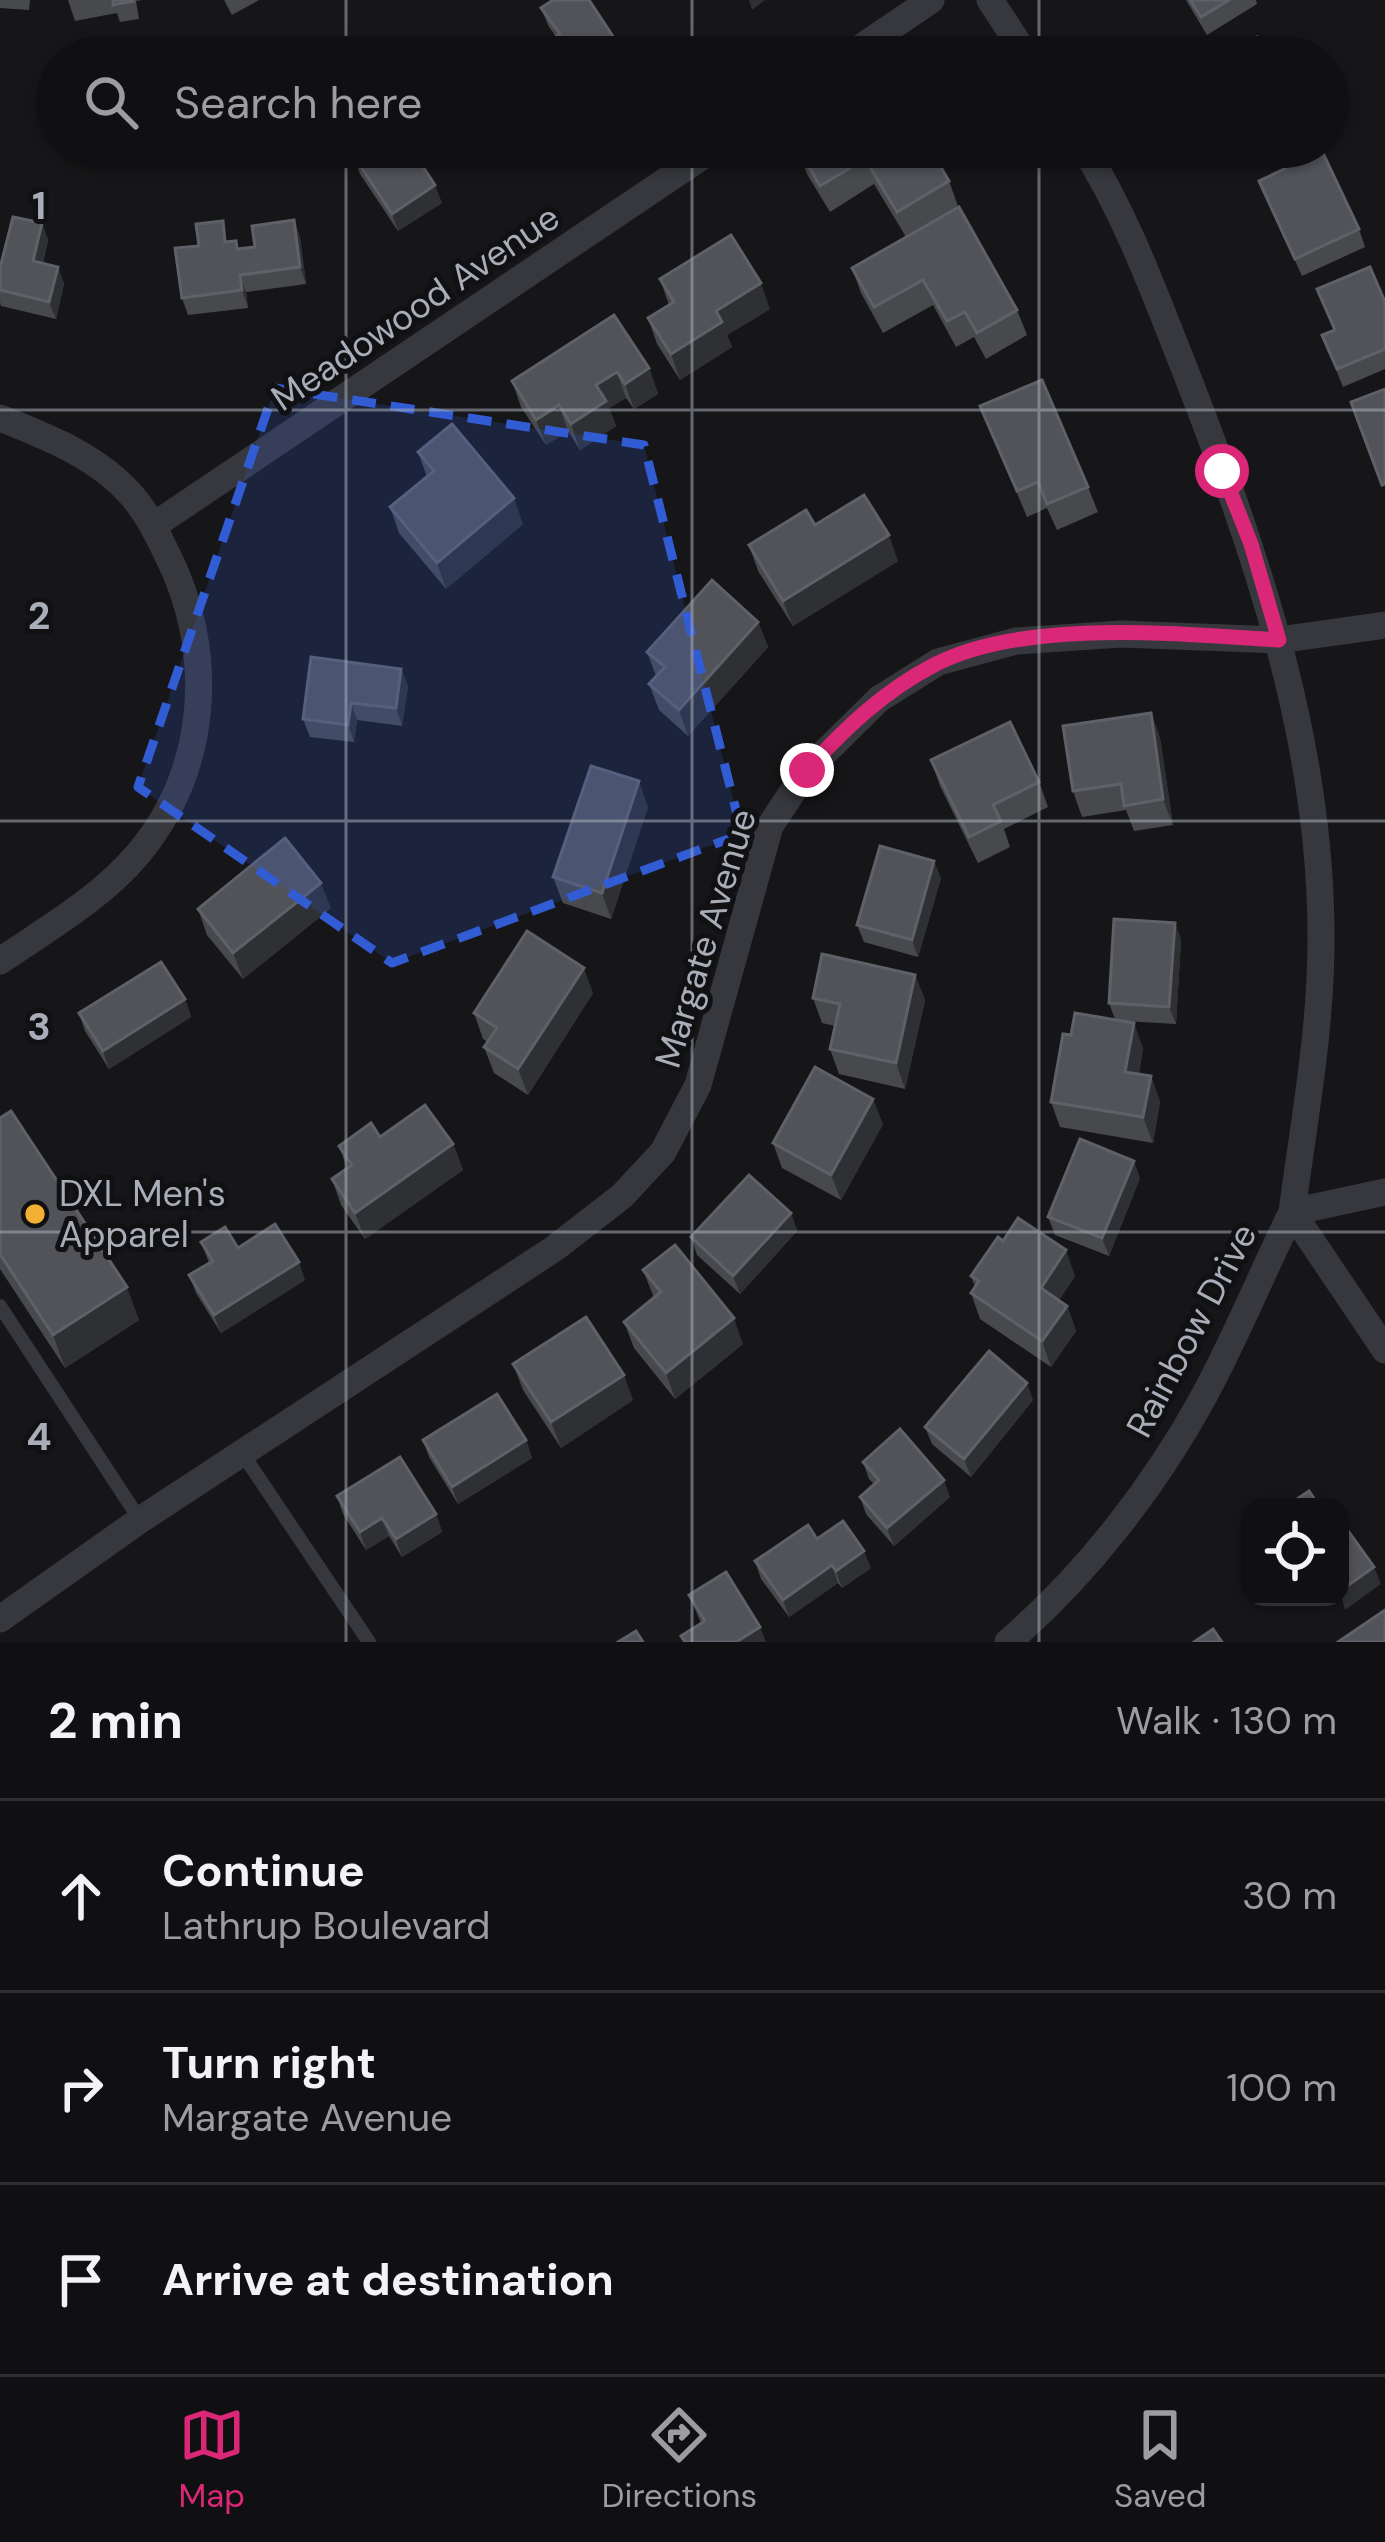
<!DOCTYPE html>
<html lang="en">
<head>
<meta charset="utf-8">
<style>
  body { margin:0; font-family:"DM Sans",sans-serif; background:#1e1e20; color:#f1f3f6 }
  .controls { position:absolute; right:36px; bottom:36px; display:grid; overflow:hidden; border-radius:24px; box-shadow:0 3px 9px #0004 }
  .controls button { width:108px; height:108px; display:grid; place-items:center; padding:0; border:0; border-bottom:3px solid #303032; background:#101012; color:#f1f3f6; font:60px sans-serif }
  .stop { position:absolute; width:36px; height:36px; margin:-27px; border:9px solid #db2777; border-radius:50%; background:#fff }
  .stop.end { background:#db2777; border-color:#fff; box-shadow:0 3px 12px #0008 }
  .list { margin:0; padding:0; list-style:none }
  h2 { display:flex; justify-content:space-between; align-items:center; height:156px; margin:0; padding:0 48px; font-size:51px }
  h2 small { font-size:39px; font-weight:400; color:#9c9d9f }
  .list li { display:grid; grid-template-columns:78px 1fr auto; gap:36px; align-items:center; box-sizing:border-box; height:192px; padding:0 48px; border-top:3px solid #303032 }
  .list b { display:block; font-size:45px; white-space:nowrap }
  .list p { margin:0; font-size:39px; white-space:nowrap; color:#9c9d9f }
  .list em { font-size:39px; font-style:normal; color:#9c9d9f }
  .icon { flex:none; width:66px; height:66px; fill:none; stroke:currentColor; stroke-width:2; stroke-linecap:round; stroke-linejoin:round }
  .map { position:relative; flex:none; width:1385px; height:1642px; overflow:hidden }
  .search { position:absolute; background:#101012; box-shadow:0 3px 9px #0004; left:36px; right:36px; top:36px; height:132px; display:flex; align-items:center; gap:30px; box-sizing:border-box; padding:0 42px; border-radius:66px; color:#9c9d9f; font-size:45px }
  .sheet { height:732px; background:#101012 }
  nav { display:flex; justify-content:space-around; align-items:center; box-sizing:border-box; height:168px; border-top:3px solid #303032; background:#101012; font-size:33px; color:#9c9d9f }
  nav a { display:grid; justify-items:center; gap:6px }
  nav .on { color:#db2777 }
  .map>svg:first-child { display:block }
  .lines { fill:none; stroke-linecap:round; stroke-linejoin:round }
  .service { stroke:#37383d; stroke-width:14 }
  .minor { stroke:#37383d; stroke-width:27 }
  .wall { fill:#47494d }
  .shaded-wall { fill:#2f3033 }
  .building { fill:#525359; stroke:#5f6168; stroke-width:3 }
  .route { stroke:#db2777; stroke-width:15 }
  .marked { fill:#325cd3; fill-opacity:0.2; stroke:#325cd3; stroke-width:9; stroke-dasharray:24 15; stroke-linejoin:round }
  .grid { fill:none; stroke:#a8adb8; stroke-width:3; stroke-opacity:0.55 }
  .poi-dot { fill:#f2b134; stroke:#111113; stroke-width:4.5 }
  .labels { text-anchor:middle; stroke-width:10; stroke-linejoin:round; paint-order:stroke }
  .street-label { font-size:36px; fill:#a8adb8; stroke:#111113 }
  .poi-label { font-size:36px; fill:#a8adb8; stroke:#111113; text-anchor:start }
  .grid-label { font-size:39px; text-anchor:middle; font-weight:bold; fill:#a8adb8; stroke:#111113; stroke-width:10; stroke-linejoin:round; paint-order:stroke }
</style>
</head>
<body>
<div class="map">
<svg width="1385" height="1642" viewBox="0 0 1385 1642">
  <rect width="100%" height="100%" fill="#161618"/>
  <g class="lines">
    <g class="service">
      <path d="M0 1306 140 1520"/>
      <path d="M242 1453 369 1642"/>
    </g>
    <g class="minor">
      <path d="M990 0 1027 57"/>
      <path d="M847 57 931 0"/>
      <path d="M1083 147C1127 216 1155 295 1185 370 1255 550 1320 736 1321 932 1322 1026 1304 1120 1292 1212L1385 1350"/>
      <path d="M0 418C48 437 99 457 133 497 147 513 157 533 166 552 216 649 210 769 138 854 101 898 47 929 0 961"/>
      <path d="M153 526 716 147"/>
      <path d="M0 1619 140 1520 555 1248 622 1196 663 1152 698 1085 770 826 807 770 879 699 938 662 1016 641 1121 634 1279 640 1385 625"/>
      <path d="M1008 1642C1086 1575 1155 1486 1204 1396 1236 1337 1262 1273 1292 1212L1385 1192"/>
    </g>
  </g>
  <g class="wall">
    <path d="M0 0H30L29 10 0 8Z"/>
    <path d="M68 0H143L136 1 139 19 120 22 117 13 75 21Z"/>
    <path d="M224 0H259L232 15Z"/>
    <path d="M1186 0H1256L1257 4 1207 35Z"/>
    <path d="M541 8 624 57H553L548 42 556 37 548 25Z"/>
    <path d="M355 147H410L442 203 398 231 360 174 354 156 359 153Z"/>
    <path d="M929 147 949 181 958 206 923 228 1017 310 1027 335 986 359 974 337 956 347 933 305 883 333 861 293 852 268 906 237 874 184 830 212 807 174 798 148Z"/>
    <path d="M1239 147H1263L1244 157Z"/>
    <path d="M1259 181 1359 229 1365 247 1302 276Z"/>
    <path d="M294 220 300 237 306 284 246 292 248 308 188 315 182 298 229 241H236L238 249 255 247Z"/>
    <path d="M42 223 48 240 43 263 58 267 64 284 56 319 1 306 0 302V268Z"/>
    <path d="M660 279 770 309 727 335 732 347 680 380 657 344 648 318 669 305Z"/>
    <path d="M1385 302V369L1343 387 1322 335Z"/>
    <path d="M649 368 658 394 634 409 626 398 609 408 616 426 580 450 568 431 546 445 521 407 512 381Z"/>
    <path d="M980 406 1088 487 1098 512 1057 530 1047 508 1027 517Z"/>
    <path d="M418 452 523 524 446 589 399 533 390 507 427 477Z"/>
    <path d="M815 525 898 561 793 626 758 571 749 545Z"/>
    <path d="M758 622 768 647 688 736 659 710 649 684 656 676 647 652Z"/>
    <path d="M401 669 408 686 402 726 357 720 354 742 310 737 303 719Z"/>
    <path d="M1151 713 1160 738 1173 825 1134 831 1126 810 1082 817 1073 791Z"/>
    <path d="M931 760 1039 782 1048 807 1004 829 1010 847 978 863 940 786Z"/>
    <path d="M648 807 611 919 563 903 553 877Z"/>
    <path d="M941 878 918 957 864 942 857 925Z"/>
    <path d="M331 908 243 979 207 935 198 909Z"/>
    <path d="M1175 923 1181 940 1176 1024 1125 1021 1143 1048 1139 1074 1151 1076 1160 1102 1153 1143 1060 1127 1051 1102 1071 1035 1115 1019 1109 1003Z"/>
    <path d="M915 975 925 1000 905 1089 839 1074 830 1049 835 1026 822 1023 813 998Z"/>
    <path d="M593 993 528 1095 494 1073 484 1047 488 1042 483 1039 474 1013Z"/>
    <path d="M185 999 191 1017 109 1069 85 1031 79 1013Z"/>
    <path d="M0 1118 139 1320 65 1368 0 1269Z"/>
    <path d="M883 1124 841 1200 782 1168 773 1143Z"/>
    <path d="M453 1144 463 1170 365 1239 341 1205 332 1179 347 1168 339 1146Z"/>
    <path d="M1140 1178 1109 1256 1055 1235 1048 1217Z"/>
    <path d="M791 1213 797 1231 740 1294 697 1255 691 1237Z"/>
    <path d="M1003 1241 1075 1276 1059 1300 1067 1306 1076 1331 1051 1367 980 1319 971 1293 975 1287 971 1276Z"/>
    <path d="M201 1242 238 1248 305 1280 221 1333 196 1293 189 1275 209 1263Z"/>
    <path d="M643 1270 743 1344 675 1399 634 1348 624 1322 654 1298Z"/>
    <path d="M513 1364 633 1400 561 1448 523 1390Z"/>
    <path d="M1033 1400 971 1477 932 1444 925 1427Z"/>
    <path d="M423 1440H526L532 1458 458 1504 429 1457Z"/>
    <path d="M863 1462 950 1497 894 1546 866 1514 860 1497 874 1484 869 1479Z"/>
    <path d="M337 1496 436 1514 442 1532 402 1557 389 1536 366 1550 343 1514Z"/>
    <path d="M817 1539 871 1568 842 1588 838 1583 789 1617 761 1579 755 1561Z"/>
    <path d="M689 1595 766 1642H683L681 1636 701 1623Z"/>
  </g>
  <g class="shaded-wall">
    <path d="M749 0H765L752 10Z"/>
    <path d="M620 47 624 57H605Z"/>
    <path d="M435 185 442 203 398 231 392 214Z"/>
    <path d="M294 220 300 237 306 284 300 267Z"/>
    <path d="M42 223 48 240 39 278 33 261Z"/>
    <path d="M58 267 64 284 56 319 49 302Z"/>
    <path d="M240 275 246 292 248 308 242 290Z"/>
    <path d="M761 283 770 309 727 335 732 347 680 380 671 354 716 311Z"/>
    <path d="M649 368 658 394 634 409 625 384Z"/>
    <path d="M617 372 626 398 609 408 616 426 580 450 571 424 596 385Z"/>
    <path d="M559 405 568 431 546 445 536 420Z"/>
    <path d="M514 498 523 524 446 589 437 563Z"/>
    <path d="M889 535 898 561 793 626 783 601Z"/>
    <path d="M758 622 768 647 688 736 679 710Z"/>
    <path d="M401 669 408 686 402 726 396 708Z"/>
    <path d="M351 703 357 720 354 742 348 725Z"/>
    <path d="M1151 713 1160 738 1173 825 1163 799Z"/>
    <path d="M639 781 648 807 611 919 602 893Z"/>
    <path d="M934 861 941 878 918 957 912 940Z"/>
    <path d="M321 883 331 908 243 979 233 953Z"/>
    <path d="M1175 923 1181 940 1176 1024 1169 1007Z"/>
    <path d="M584 968 593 993 528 1095 518 1069Z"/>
    <path d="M915 975 925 1000 905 1089 896 1063Z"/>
    <path d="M185 999 191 1017 109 1069 103 1051Z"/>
    <path d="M1134 1023 1143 1048 1135 1097 1125 1072Z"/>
    <path d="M1151 1076 1160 1102 1153 1143 1143 1117Z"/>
    <path d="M873 1099 883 1124 841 1200 831 1175Z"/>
    <path d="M453 1144 463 1170 365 1239 355 1213Z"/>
    <path d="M1134 1161 1140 1178 1109 1256 1102 1238Z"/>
    <path d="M791 1213 797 1231 740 1294 733 1276Z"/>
    <path d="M1066 1250 1075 1276 1050 1314 1041 1288Z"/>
    <path d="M299 1262 305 1280 221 1333 214 1315Z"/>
    <path d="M127 1287 139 1320 65 1368 53 1335Z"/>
    <path d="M1067 1306 1076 1331 1051 1367 1042 1341Z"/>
    <path d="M734 1318 743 1344 675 1399 666 1373Z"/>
    <path d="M624 1375 633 1400 561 1448 551 1422Z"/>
    <path d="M1027 1383 1033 1400 971 1477 964 1459Z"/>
    <path d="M526 1440 532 1458 458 1504 452 1487Z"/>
    <path d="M944 1480 950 1497 894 1546 887 1528Z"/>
    <path d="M436 1514 442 1532 402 1557 396 1539Z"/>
    <path d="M382 1518 389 1536 366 1550 360 1532Z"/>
    <path d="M864 1551 871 1568 842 1588 836 1571Z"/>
    <path d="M832 1565 838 1583 789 1617 783 1600Z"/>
    <path d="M1374 1567 1381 1584 1345 1610 1340 1591Z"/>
    <path d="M760 1627 766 1642H736Z"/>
  </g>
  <g class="building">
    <path d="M113 0H132L133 1 113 5Z"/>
    <path d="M553 0H589L620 47 605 57H558L548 42 560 34 541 8Z"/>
    <path d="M1190 0H1229L1201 17Z"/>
    <path d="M1257 37 1268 57H1221Z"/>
    <path d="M360 147H410L435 185 392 214 354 156 362 150Z"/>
    <path d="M800 147H929L949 181 897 212 865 159 820 186 798 148Z"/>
    <path d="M1322 151 1359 229 1295 259 1259 181Z"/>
    <path d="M959 207 1017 310 977 333 965 312 947 321 923 280 874 307 852 268Z"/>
    <path d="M13 217 42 223 33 261 58 267 49 302 0 290V268Z"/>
    <path d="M294 220 300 267 240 275 242 290 182 298 175 248 199 246 196 224 223 221 225 242 236 241 237 249 255 247 252 226Z"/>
    <path d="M731 235 761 283 716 311 722 322 671 354 648 318 674 302 660 279Z"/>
    <path d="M1370 267 1385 302V349L1337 369 1322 335 1335 330 1317 289Z"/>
    <path d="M614 315 649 368 625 384 617 372 596 385 606 401 571 424 559 405 536 420 512 381Z"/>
    <path d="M1042 380 1088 487 1047 504 1038 482 1017 491 980 406Z"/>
    <path d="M1385 389V484L1382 485 1351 402Z"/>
    <path d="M452 424 514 498 437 563 390 507 434 471 418 452Z"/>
    <path d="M864 495 889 535 783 601 749 545 806 510 815 525Z"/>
    <path d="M712 580 758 622 679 710 649 684 665 667 647 652Z"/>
    <path d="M311 657 401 669 396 708 351 703 348 725 303 719Z"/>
    <path d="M1151 713 1163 799 1124 806 1121 784 1073 791 1063 726Z"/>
    <path d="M1010 722 1039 782 993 805 1001 821 969 837 931 760Z"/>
    <path d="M591 766 639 781 602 893 553 877Z"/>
    <path d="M285 838 321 883 233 953 198 909Z"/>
    <path d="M880 846 934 861 912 940 857 925Z"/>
    <path d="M1114 919 1175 923 1169 1007 1109 1003Z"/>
    <path d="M527 931 584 968 518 1069 484 1047 497 1028 474 1013Z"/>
    <path d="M822 954 915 975 896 1063 830 1049 840 1004 813 998Z"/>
    <path d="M161 962 185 999 103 1051 79 1013Z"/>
    <path d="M1075 1013 1134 1023 1125 1072 1151 1076 1143 1117 1051 1102 1063 1034 1071 1035Z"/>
    <path d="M815 1067 873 1099 831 1175 773 1143Z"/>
    <path d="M425 1105 453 1144 355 1213 332 1179 352 1165 339 1146 371 1123 380 1137Z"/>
    <path d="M11 1111 127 1287 53 1335 0 1254V1118Z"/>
    <path d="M1080 1139 1134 1161 1102 1238 1048 1217Z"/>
    <path d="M749 1175 791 1213 733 1276 691 1237Z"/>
    <path d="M1018 1218 1066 1250 1041 1288 1067 1306 1042 1341 971 1293 979 1281 971 1276 998 1237 1003 1241Z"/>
    <path d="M275 1224 299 1262 214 1315 189 1275 213 1261 201 1242 225 1227 238 1248Z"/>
    <path d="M675 1245 734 1318 666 1373 624 1322 661 1292 643 1270Z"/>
    <path d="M586 1317 624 1375 551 1422 513 1364Z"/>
    <path d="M989 1351 1027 1383 964 1459 925 1427Z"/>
    <path d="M497 1394 526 1440 452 1487 423 1440Z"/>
    <path d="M900 1429 944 1480 887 1528 860 1497 879 1480 863 1462Z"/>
    <path d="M400 1457 436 1514 396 1539 382 1518 360 1532 337 1496Z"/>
    <path d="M1309 1491 1320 1507H1285Z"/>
    <path d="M843 1521 864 1551 836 1571 832 1565 783 1600 755 1561 808 1525 817 1539Z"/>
    <path d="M1349 1532 1374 1567 1340 1591V1536L1342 1538Z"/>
    <path d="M726 1572 760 1627 736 1642H685L681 1636 705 1621 689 1595Z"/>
    <path d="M1385 1610V1642H1338Z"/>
    <path d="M1213 1629 1222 1642H1194Z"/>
    <path d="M636 1631 643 1642H618Z"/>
  </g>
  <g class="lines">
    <path class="route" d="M807 770C845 728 884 691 934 665 1025 618 1179 634 1279 640L1251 544 1222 471"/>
  </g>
  <path class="marked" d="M275 388 644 445 742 834 392 963 138 787Z"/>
  <path class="grid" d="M346 0V57M692 0V57M1039 0V57M346 147V1642M692 147V1642M1039 147V1642M0 410H1385M0 821H1385M0 1232H1385"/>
  <circle class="poi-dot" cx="35" cy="1214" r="12"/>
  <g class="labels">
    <g class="street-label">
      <text transform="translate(415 307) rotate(-34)" y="13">Meadowood Avenue</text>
      <text transform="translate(705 938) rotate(-73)" y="13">Margate Avenue</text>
      <text transform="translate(1191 1330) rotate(-62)" y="13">Rainbow Drive</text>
    </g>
    <g class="poi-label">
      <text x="59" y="1206">DXL Men's<tspan x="59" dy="41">Apparel</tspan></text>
    </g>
  </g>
  <g class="grid-label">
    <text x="39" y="219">1</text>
    <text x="39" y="629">2</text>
    <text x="39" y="1040">3</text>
    <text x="39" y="1450">4</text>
  </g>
</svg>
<div class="controls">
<button><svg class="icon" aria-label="locate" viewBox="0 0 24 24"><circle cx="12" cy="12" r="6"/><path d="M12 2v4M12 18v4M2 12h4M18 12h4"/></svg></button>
</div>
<div class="stop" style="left:1222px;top:471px"></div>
<div class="stop end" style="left:807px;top:770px"></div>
<div class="search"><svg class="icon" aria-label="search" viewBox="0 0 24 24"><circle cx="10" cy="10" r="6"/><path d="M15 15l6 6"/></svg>Search here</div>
</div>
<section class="sheet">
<h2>2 min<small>Walk · 130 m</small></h2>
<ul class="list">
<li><svg class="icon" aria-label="ahead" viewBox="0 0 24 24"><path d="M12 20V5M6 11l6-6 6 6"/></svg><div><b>Continue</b><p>Lathrup Boulevard</p></div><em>30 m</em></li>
<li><svg class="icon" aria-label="right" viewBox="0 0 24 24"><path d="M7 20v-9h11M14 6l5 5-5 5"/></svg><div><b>Turn right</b><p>Margate Avenue</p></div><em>100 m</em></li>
<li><svg class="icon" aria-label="arrive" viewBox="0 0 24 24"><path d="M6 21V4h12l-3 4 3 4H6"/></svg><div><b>Arrive at destination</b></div></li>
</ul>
</section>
<nav>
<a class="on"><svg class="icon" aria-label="map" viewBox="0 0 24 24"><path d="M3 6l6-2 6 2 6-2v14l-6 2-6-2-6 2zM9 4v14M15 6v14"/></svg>Map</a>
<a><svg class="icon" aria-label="directions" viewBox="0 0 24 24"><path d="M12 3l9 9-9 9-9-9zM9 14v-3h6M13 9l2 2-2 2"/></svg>Directions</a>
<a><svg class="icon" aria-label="saved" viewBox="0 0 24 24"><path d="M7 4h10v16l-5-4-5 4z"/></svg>Saved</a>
</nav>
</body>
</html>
